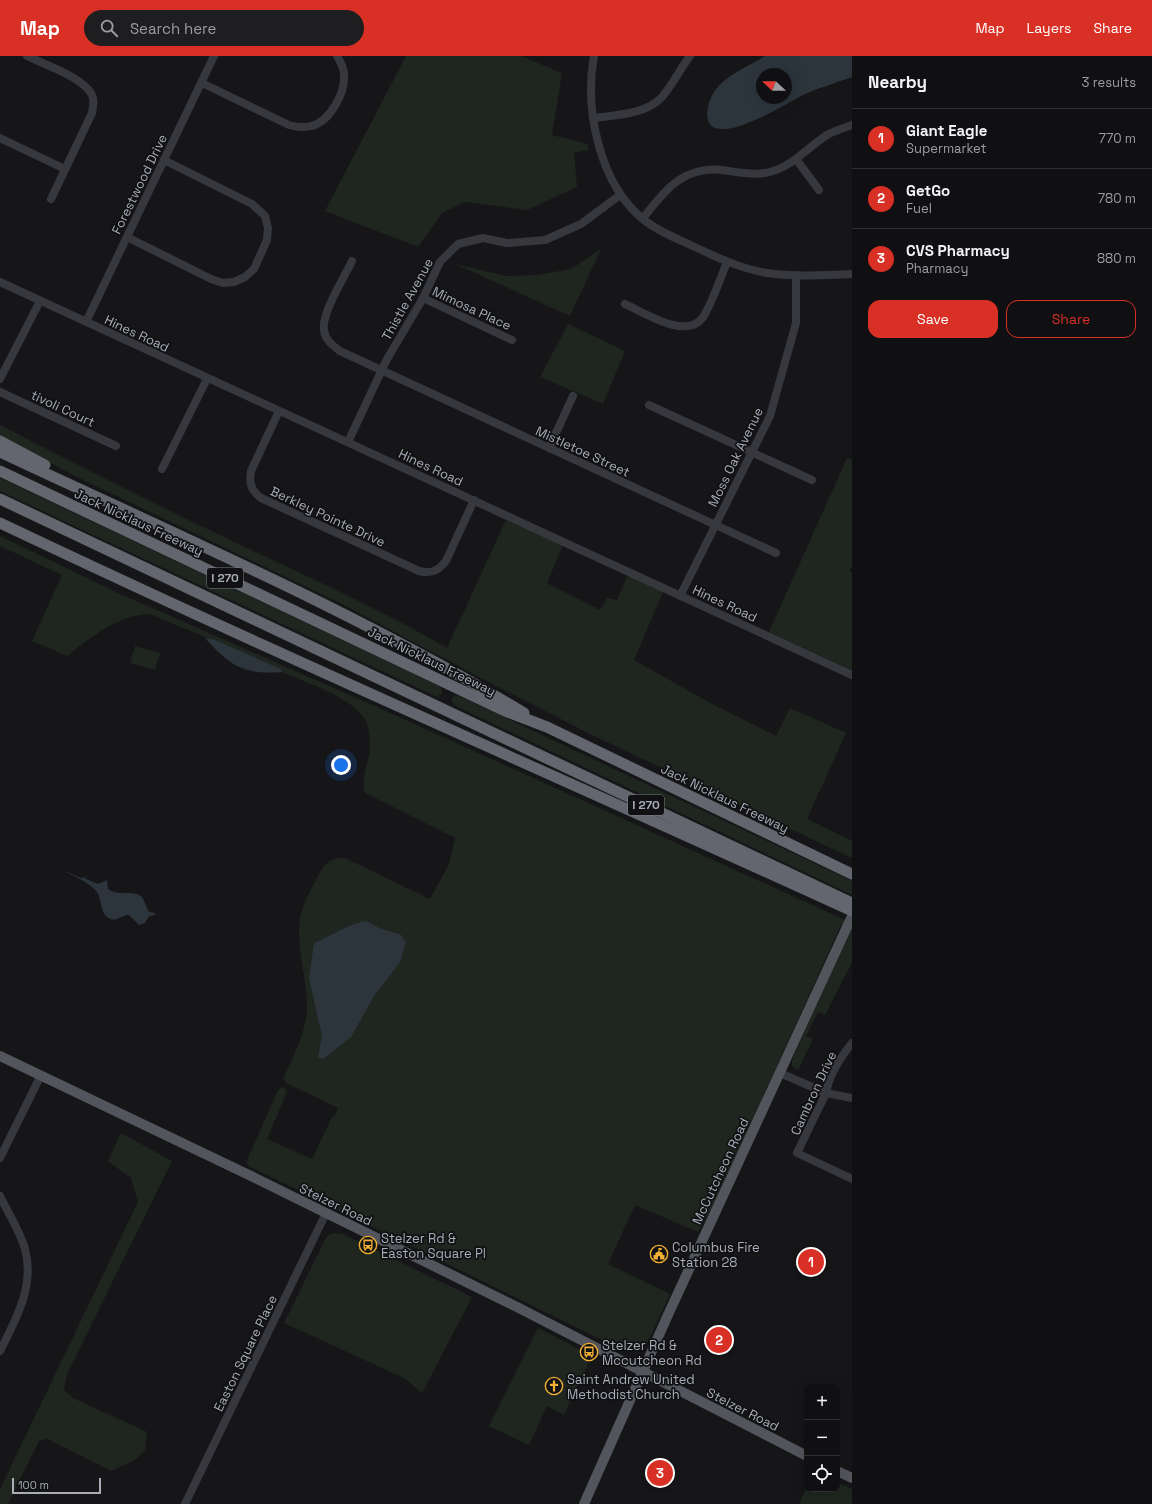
<!DOCTYPE html>
<html lang="en">
<head>
<meta charset="utf-8">
<style>
  body { margin:0; font-family:"Space Grotesk",sans-serif; background:#1e1e20; color:#f1f3f6 }
  .controls { position:absolute; right:12px; bottom:12px; display:grid; overflow:hidden; border-radius:8px; box-shadow:0 4px 16px #0002 }
  .controls button { width:36px; height:36px; display:grid; place-items:center; padding:0; border:0; border-bottom:1px solid #303032; background:#101012; color:#f1f3f6; font:20px sans-serif }
  .compass { position:absolute; left:756px; top:12px; width:36px; height:36px; border-radius:50%; background:#101012; box-shadow:0 4px 16px #0002; rotate:292deg }
  .scale { position:absolute; left:12px; bottom:10px; width:89px; box-sizing:border-box; padding-left:4px; border:2px solid #a8adb8; border-top:0; font-size:11px; line-height:14px; white-space:nowrap; color:#a8adb8; -webkit-text-stroke:3px #111113; paint-order:stroke }
  .you { position:absolute; left:341px; top:709px; width:14px; height:14px; margin:-10px; border:3px solid #fff; border-radius:50%; background:#1a73e8; box-shadow:0 0 0 6px #1a73e833 }
  .badge { display:grid; place-items:center; width:26px; height:26px; border-radius:50%; background:#d93025; color:#fff; font-size:13px; font-weight:700 }
  .pin { position:absolute; translate:-50% -50%; border:2px solid #fff; box-shadow:0 1px 4px #0006 }
  .list { margin:0; padding:0; list-style:none }
  h2 { display:flex; justify-content:space-between; align-items:center; height:52px; margin:0; padding:0 16px; font-size:17px }
  h2 small { font-size:13px; font-weight:400; color:#9c9d9f }
  .list li { display:grid; grid-template-columns:26px 1fr auto; gap:12px; align-items:center; box-sizing:border-box; height:60px; padding:0 16px; border-top:1px solid #303032 }
  .list b { display:block; font-size:15px; white-space:nowrap }
  .list p { margin:0; font-size:13px; white-space:nowrap; color:#9c9d9f }
  .list em { font-size:13px; font-style:normal; color:#9c9d9f }
  .actions { display:flex; gap:8px; padding:12px 16px }
  .actions a { flex:1; padding:9px 0; border:1px solid #d93025; border-radius:12px; text-align:center; font-size:14px; color:#d93025 }
  .actions .main { background:#d93025; color:#fff }
  .icon { flex:none; width:22px; height:22px; fill:none; stroke:currentColor; stroke-width:2; stroke-linecap:round; stroke-linejoin:round }
  .map { position:relative; flex:none; width:852px; height:1448px; overflow:hidden }
  header { display:flex; align-items:center; gap:24px; box-sizing:border-box; height:56px; padding:0 20px; background:#d93025; color:#fff }
  header strong { font-size:19px }
  nav { display:flex; gap:22px; margin-inline-start:auto; font-size:14px }
  .search { width:280px; height:36px; background:#1e1e20; display:flex; align-items:center; gap:10px; box-sizing:border-box; padding:0 14px; border-radius:22px; color:#9c9d9f; font-size:15px }
  main { display:flex }
  aside { flex:1; background:#101012 }
  .map>svg:first-child { display:block }
  .green { fill:#1e261f }
  .water { fill:#2c353c; fill-rule:evenodd }
  .lines { fill:none; stroke-linecap:round; stroke-linejoin:round }
  .minor { stroke:#37383d; stroke-width:8 }
  .major { stroke:#53555c; stroke-width:10 }
  .highway { stroke:#63666e; stroke-width:11 }
  .labels { text-anchor:middle; stroke-width:3.5; stroke-linejoin:round; paint-order:stroke }
  .shield { fill:#111113; stroke:#7b7e86; stroke-width:1 }
  .shield-label { font-size:12px; font-weight:bold; fill:#a8adb8 }
  .street-label { font-size:13px; fill:#a8adb8; stroke:#111113 }
  .poi-label { font-size:13px; fill:#a8adb8; stroke:#111113; text-anchor:start }
</style>
</head>
<body>
<header>
<strong>Map</strong>
<div class="search"><svg class="icon" aria-label="search" viewBox="0 0 24 24"><circle cx="10" cy="10" r="6"/><path d="M15 15l6 6"/></svg>Search here</div>
<nav><a>Map</a><a>Layers</a><a>Share</a></nav>
</header>
<main>
<div class="map">
<svg width="852" height="1448" viewBox="0 0 852 1448">
  <rect width="100%" height="100%" fill="#161618"/>
  <g class="green">
    <path d="M406 0H521L562 17 552 79 588 88V94L574 97 577 131 527 154 465 146 442 157 418 191 325 155Z"/>
    <path d="M601 193 570 260 455 208 506 220 537 219 571 213Z"/>
    <path d="M568 268 625 295 603 348 540 321Z"/>
    <path d="M0 369C80 410 160 451 241 489 310 522 381 553 447 592L506 464 563 489 547 527 600 554 607 542 617 544 628 519 663 536 634 604 714 649 776 680 790 652 846 677 807 763 852 785V802L594 680 498 631 342 548 77 421 0 380Z"/>
    <path d="M847 402 852 404V510L849 515 852 517V614L769 576Z"/>
    <path d="M0 422 439 630 442 634V638L437 641 0 435Z"/>
    <path d="M0 480 116 536 377 651 852 867V906L825 959 818 956 806 980 813 983 798 1014 792 1010V1004L847 880 851 874 841 869 713 1150 698 1176 635 1149 608 1208 670 1238 647 1288C639 1295 632 1295 622 1294L249 1110 246 1106 278 1034 282 1031 287 1034 285 1041 267 1083 312 1103 332 1061H334L338 1052 286 1027 283 1023C293 1001 305 979 307 954 308 922 294 889 301 857 304 846 311 834 316 824 323 810 328 801 345 802L430 843 449 808 455 782 365 737C360 722 370 705 370 689 370 683 369 670 366 665 353 641 306 627 282 616L281 613 150 558C118 559 91 581 67 600L32 585 62 519 0 490Z"/>
    <path d="M135 590 160 597 155 614 130 607Z"/>
    <path d="M457 639 852 825V839L456 650 452 646V642Z"/>
    <path d="M121 1077 172 1105 67 1318 64 1334 73 1342 147 1376 145 1395 133 1405 111 1415 47 1383 39 1385 8 1448H0V1433L138 1146 131 1122 108 1105Z"/>
    <path d="M333 1177 343 1178 472 1241 422 1337 406 1323 284 1267 327 1180Z"/>
    <path d="M538 1272 592 1300 564 1359 547 1350 529 1389 489 1370Z"/>
    <path d="M837 1426 852 1433V1448H799L807 1431V1433H837Z"/>
  </g>
  <g class="water">
    <path d="M765 0H852V21C836 27 818 32 803 39 789 46 698 104 708 51 714 22 743 14 765 0ZM762 18H786V42H762Z"/>
    <path d="M205 582 215 584 281 613 282 616C244 619 230 610 205 582Z"/>
    <path d="M62 814 81 822 85 821 86 823 98 828 107 824 108 833C118 841 134 833 142 841 145 846 146 851 149 856L155 857V859L149 860 145 867 139 869 129 859C122 859 118 865 111 863 99 859 103 845 97 836 89 826 73 820 62 814Z"/>
    <path d="M366 865 381 873 400 878 406 886 400 906 374 940 351 981 323 1003 318 1001 322 980 309 922 314 887C331 880 348 868 366 865Z"/>
  </g>
  <g class="lines">
    <g class="minor">
      <path d="M27 0C45 9 83 21 92 39 95 45 93 51 92 57L51 143"/>
      <path d="M594 0C584 54 600 129 644 164 659 176 678 183 695 191 718 202 742 213 767 217 795 221 824 219 852 218"/>
      <path d="M202 27 289 69C296 71 304 72 311 70 330 66 346 36 344 17 343 11 340 5 337 0"/>
      <path d="M593 62C616 59 645 59 662 41 673 28 680 13 690 0"/>
      <path d="M0 82 65 113"/>
      <path d="M796 103 819 134"/>
      <path d="M643 162C665 135 682 110 722 114 737 116 755 120 770 116 793 110 808 91 827 79 834 75 844 72 852 69"/>
      <path d="M127 181 211 223 223 227 234 226 245 221 254 213 267 184 268 172 265 160 252 148 164 104"/>
      <path d="M352 205C345 220 321 258 324 274 325 284 332 289 340 295L776 497"/>
      <path d="M0 226 852 619"/>
      <path d="M423 242 512 284"/>
      <path d="M625 248C645 257 690 287 705 258 714 242 720 223 727 206"/>
      <path d="M86 266 214 0"/>
      <path d="M0 323 40 245"/>
      <path d="M0 336 116 390"/>
      <path d="M649 349 812 424"/>
      <path d="M279 355 251 415C249 428 251 434 261 442L419 515C431 518 438 515 446 505L474 444"/>
      <path d="M348 386 386 305 423 242 440 206 458 188 483 182 507 187 545 184 581 168 620 139"/>
      <path d="M549 392 573 340"/>
      <path d="M162 413 207 323"/>
      <path d="M680 540 770 360 796 267V219"/>
      <path d="M852 987C840 1002 829 1019 826 1037L797 1097 852 1123"/>
      <path d="M780 1017 826 1037 852 1042"/>
      <path d="M0 1102 41 1019"/>
      <path d="M0 1140C8 1157 20 1175 25 1193 35 1230 16 1263 0 1295"/>
      <path d="M185 1448 326 1157"/>
    </g>
    <g class="major">
      <path d="M0 1000 249 1119 517 1251 807 1400"/>
      <path d="M837 1415 852 1422"/>
      <path d="M584 1448 667 1261 852 860"/>
    </g>
    <g class="highway">
      <path d="M0 385 45 409"/>
      <path d="M0 396C176 479 357 556 524 657"/>
      <path d="M0 415 505 655 547 671 852 818"/>
      <path d="M0 443 852 847"/>
      <path d="M0 467C282 601 568 725 852 855"/>
    </g>
  </g>
  <defs>
    <symbol id="bus-ring" viewBox="-11 -11 22 22"><circle r="9.5" fill="#111113" stroke="#f2b134" stroke-width="1.5"/><path d="M-5-6H5V4H4V6H2V4H-2V6H-4V4H-5ZM-3.5-4V0h7V-4ZM-3.5 1.2v1.5H-2V1.2ZM2 1.2v1.5H3.5V1.2Z" fill="#f2b134"/></symbol>
    <symbol id="civic-ring" viewBox="-11 -11 22 22"><circle r="9.5" fill="#111113" stroke="#f2b134" stroke-width="1.5"/><path d="M-.6-6.5H3V-4.5H.6V-3L4-1V1h2V6H-6V1h2V-1L-.6-3ZM-1.2 2.5V6h2.4V2.5Z" fill="#f2b134"/></symbol>
    <symbol id="church-ring" viewBox="-11 -11 22 22"><circle r="9.5" fill="#111113" stroke="#f2b134" stroke-width="1.5"/><path d="M-1.2-6h2.4v3.5h3.3v2.4h-3.3V6h-2.4V-.1h-3.3v-2.4h3.3Z" fill="#f2b134"/></symbol>
  </defs>
  <g fill-rule="evenodd">
    <use href="#bus-ring" x="358" y="1179" width="20" height="20"/>
    <use href="#civic-ring" x="649" y="1188" width="20" height="20"/>
    <use href="#bus-ring" x="579" y="1286" width="20" height="20"/>
    <use href="#church-ring" x="544" y="1320" width="20" height="20"/>
  </g>
  <g class="labels">
    <g class="shield">
      <rect x="207" y="512" width="36" height="20" rx="3"/>
      <rect x="628" y="739" width="36" height="20" rx="3"/>
    </g>
    <g class="shield-label">
      <text x="225" y="526">I 270</text>
      <text x="646" y="753">I 270</text>
    </g>
    <g class="street-label">
      <text transform="translate(139 128) rotate(-64)" y="5">Forestwood Drive</text>
      <text transform="translate(407 243) rotate(-61)" y="5">Thistle Avenue</text>
      <text transform="translate(472 252) rotate(25)" y="5">Mimosa Place</text>
      <text transform="translate(137 277) rotate(25)" y="5">Hines Road</text>
      <text transform="translate(63 352) rotate(25)" y="5">tivoli Court</text>
      <text transform="translate(583 395) rotate(25)" y="5">Mistletoe Street</text>
      <text transform="translate(735 401) rotate(-64)" y="5">Moss Oak Avenue</text>
      <text transform="translate(431 411) rotate(25)" y="5">Hines Road</text>
      <text transform="translate(328 460) rotate(25)" y="5">Berkley Pointe Drive</text>
      <text transform="translate(139 466) rotate(25)" y="5">Jack Nicklaus Freeway</text>
      <text transform="translate(725 547) rotate(25)" y="5">Hines Road</text>
      <text transform="translate(432 605) rotate(26)" y="5">Jack Nicklaus Freeway</text>
      <text transform="translate(725 742) rotate(26)" y="5">Jack Nicklaus Freeway</text>
      <text transform="translate(813 1037) rotate(-65)" y="5">Cambron Drive</text>
      <text transform="translate(720 1115) rotate(-65)" y="5">McCutcheon Road</text>
      <text transform="translate(336 1148) rotate(26)" y="5">Stelzer Road</text>
      <text transform="translate(245 1297) rotate(-64)" y="5">Easton Square Place</text>
      <text transform="translate(743 1353) rotate(27)" y="5">Stelzer Road</text>
    </g>
    <g class="poi-label">
      <text x="381" y="1187">Stelzer Rd &amp;<tspan x="381" dy="15">Easton Square Pl</tspan></text>
      <text x="672" y="1196">Columbus Fire<tspan x="672" dy="15">Station 28</tspan></text>
      <text x="602" y="1294">Stelzer Rd &amp;<tspan x="602" dy="15">Mccutcheon Rd</tspan></text>
      <text x="567" y="1328">Saint Andrew United<tspan x="567" dy="15">Methodist Church</tspan></text>
    </g>
  </g>
</svg>
<div class="controls">
<button>+</button>
<button>−</button>
<button><svg class="icon" aria-label="locate" viewBox="0 0 24 24"><circle cx="12" cy="12" r="6"/><path d="M12 2v4M12 18v4M2 12h4M18 12h4"/></svg></button>
</div>
<svg class="compass" viewBox="-18 -18 36 36"><path d="M0-13l5 13h-10z" fill="#e53935"/><path d="M0 13l5-13h-10z" fill="#9c9d9f"/></svg>
<div class="scale">100 m</div>
<div class="you"></div>
<div class="pin badge" style="left:811px;top:1206px">1</div>
<div class="pin badge" style="left:719px;top:1284px">2</div>
<div class="pin badge" style="left:660px;top:1417px">3</div>
</div>
<aside>
<h2>Nearby<small>3 results</small></h2>
<ul class="list">
<li><span class="badge">1</span><div><b>Giant Eagle</b><p>Supermarket</p></div><em>770 m</em></li>
<li><span class="badge">2</span><div><b>GetGo</b><p>Fuel</p></div><em>780 m</em></li>
<li><span class="badge">3</span><div><b>CVS Pharmacy</b><p>Pharmacy</p></div><em>880 m</em></li>
</ul>
<div class="actions"><a class="main">Save</a><a>Share</a></div>
</aside>
</main>
</body>
</html>
